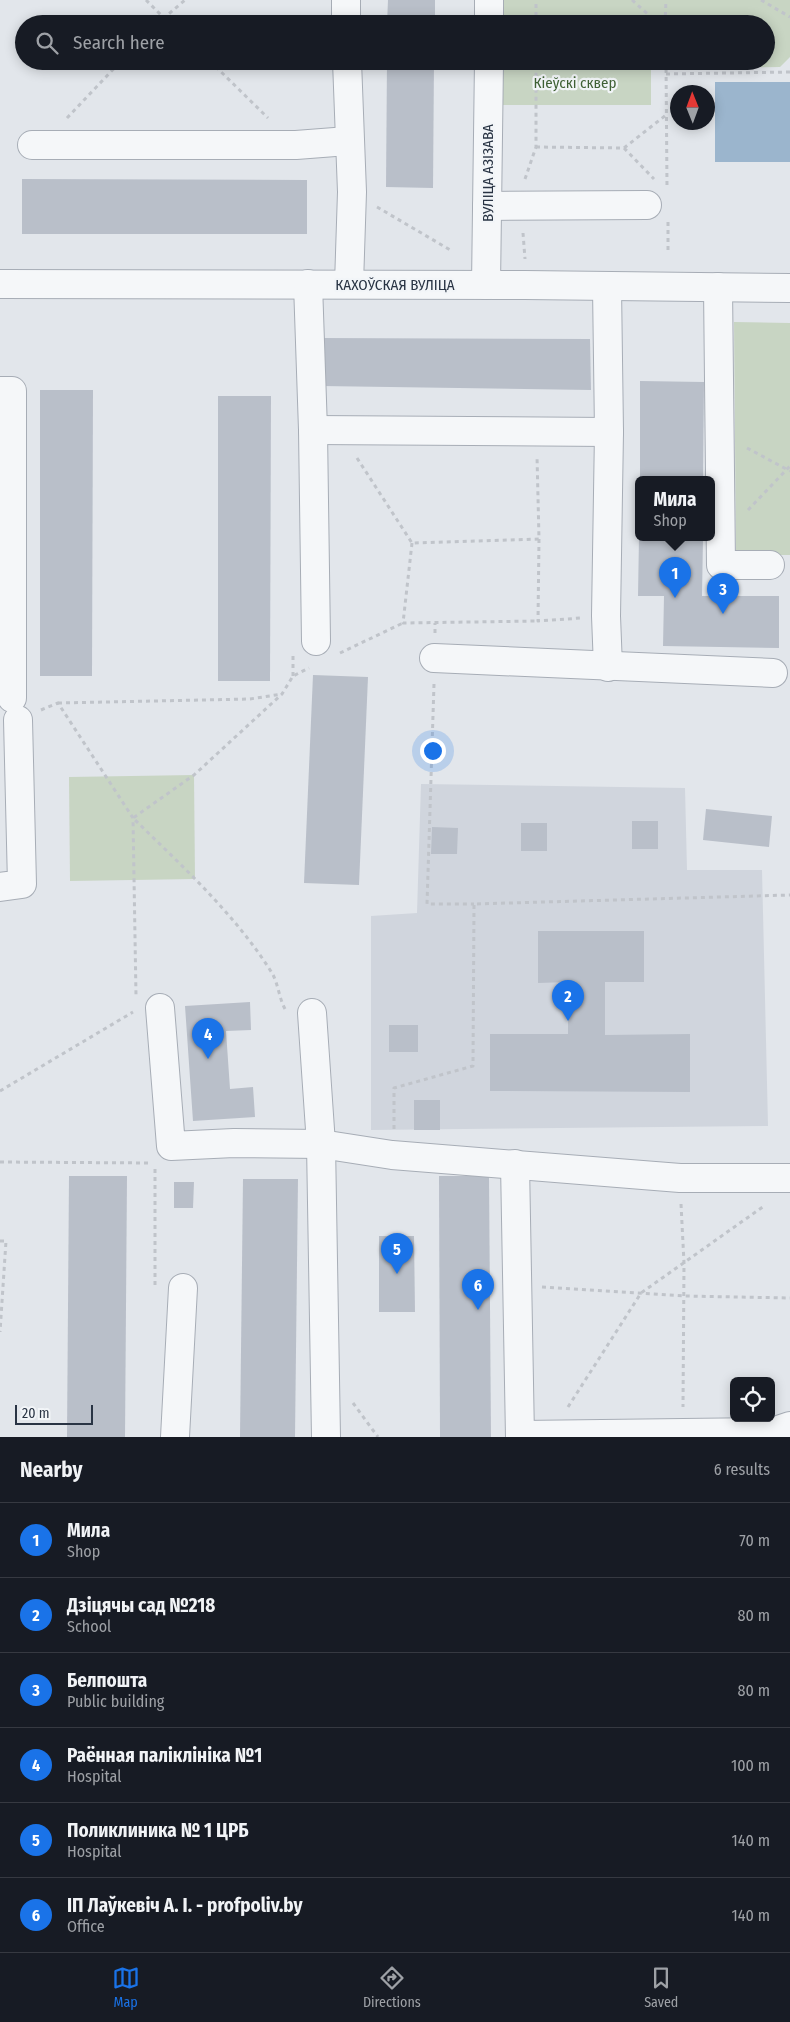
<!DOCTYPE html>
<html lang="en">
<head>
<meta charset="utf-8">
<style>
  body { margin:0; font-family:"Fira Sans Condensed",sans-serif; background:#242831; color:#f1f3f6 }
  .controls { position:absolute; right:15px; bottom:15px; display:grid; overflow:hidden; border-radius:8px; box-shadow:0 2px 12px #0003 }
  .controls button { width:45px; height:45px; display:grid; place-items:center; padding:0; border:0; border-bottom:1px solid #363941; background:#171b24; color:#f1f3f6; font:25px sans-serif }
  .compass { position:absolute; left:670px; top:85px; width:45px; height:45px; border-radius:50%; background:#171b24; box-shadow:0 2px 12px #0003; rotate:359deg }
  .scale { position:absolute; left:15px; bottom:12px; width:78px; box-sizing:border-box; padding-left:5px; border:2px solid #293444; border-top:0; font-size:14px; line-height:18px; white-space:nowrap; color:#293444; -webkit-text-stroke:4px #f2f5f8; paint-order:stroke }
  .you { position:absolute; left:432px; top:750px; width:18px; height:18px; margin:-12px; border:4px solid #fff; border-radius:50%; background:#1a73e8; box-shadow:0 0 0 8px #1a73e833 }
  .badge { display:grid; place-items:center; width:32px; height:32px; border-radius:50%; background:#1a73e8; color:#fff; font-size:16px; font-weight:700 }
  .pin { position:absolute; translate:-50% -41px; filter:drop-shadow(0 1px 2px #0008) }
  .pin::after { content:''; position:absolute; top:26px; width:18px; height:15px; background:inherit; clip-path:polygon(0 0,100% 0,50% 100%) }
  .popup { position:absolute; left:635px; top:476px; width:80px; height:65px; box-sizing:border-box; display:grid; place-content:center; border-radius:8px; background:#171b24; filter:drop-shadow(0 1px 4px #0005); font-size:16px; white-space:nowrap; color:#9ea1a6 }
  .popup b { font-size:19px; color:#f1f3f6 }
  .popup::after { content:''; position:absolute; left:50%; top:100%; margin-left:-10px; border:10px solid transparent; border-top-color:#171b24 }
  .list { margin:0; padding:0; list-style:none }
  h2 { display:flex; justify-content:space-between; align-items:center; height:65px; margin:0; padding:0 20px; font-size:21px }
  h2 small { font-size:16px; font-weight:400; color:#9ea1a6 }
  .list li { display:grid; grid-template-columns:32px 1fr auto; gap:15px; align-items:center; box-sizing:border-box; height:75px; padding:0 20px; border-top:1px solid #363941 }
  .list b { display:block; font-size:19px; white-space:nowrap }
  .list p { margin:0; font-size:16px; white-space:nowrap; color:#9ea1a6 }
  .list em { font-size:16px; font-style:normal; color:#9ea1a6 }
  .icon { flex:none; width:28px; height:28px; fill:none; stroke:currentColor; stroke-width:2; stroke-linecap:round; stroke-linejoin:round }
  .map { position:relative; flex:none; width:790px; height:1437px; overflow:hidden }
  .search { position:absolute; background:#171b24; box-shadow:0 2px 12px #0003; left:15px; right:15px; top:15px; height:55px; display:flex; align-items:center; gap:12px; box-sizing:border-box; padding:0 18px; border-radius:28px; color:#9ea1a6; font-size:19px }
  .sheet { height:515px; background:#171b24 }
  nav { display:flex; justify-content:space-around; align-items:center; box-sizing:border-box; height:70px; border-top:1px solid #363941; background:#171b24; font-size:14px; color:#9ea1a6 }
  nav a { display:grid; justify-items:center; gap:2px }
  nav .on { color:#1a73e8 }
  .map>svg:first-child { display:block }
  .built { fill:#d0d5dd }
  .green { fill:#c8d5c3 }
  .water { fill:#9bb5cd }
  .building { fill:#b9bfc9 }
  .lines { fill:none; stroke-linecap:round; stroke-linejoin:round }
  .minor-casing { stroke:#a7adb6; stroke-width:30 }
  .path { stroke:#c0c4ca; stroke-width:3; stroke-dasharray:4 4; stroke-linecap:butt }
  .minor { stroke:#f5f7f9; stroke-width:28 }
  .labels { text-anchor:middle; stroke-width:4.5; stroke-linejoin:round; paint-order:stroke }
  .park-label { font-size:15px; fill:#3f6135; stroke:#f2f5f8 }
  .street-label { font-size:15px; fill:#293444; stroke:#f2f5f8 }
</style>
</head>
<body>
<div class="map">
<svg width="790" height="1437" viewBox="0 0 790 1437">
  <rect width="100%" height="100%" fill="#e2e6eb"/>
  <path class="built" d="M421 784 685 788 687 870H762L768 1126 371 1130V916L417 913Z"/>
  <g class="green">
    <path d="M500 0H790V57L780 67 695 68 690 61H766V24H499Z"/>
    <rect x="499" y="61" width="152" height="44"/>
    <path d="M734 322 790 323V555H736Z"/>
    <path d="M194 775 195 879 70 881 69 777Z"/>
  </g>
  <rect class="water" x="715" y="82" width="75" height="80"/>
  <g class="building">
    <path d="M388 0H435V24H387Z"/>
    <path d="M387 61H434L433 188 386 187Z"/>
    <path d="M22 179 307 180V234H22Z"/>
    <path d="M320 338 590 339 591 390 321 386Z"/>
    <path d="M640 381 704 382 703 479H640Z"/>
    <path d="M40 390H93L92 676H40Z"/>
    <path d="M218 396H271L270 681H218Z"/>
    <path d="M639 537H703L702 596H779V648L663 646 664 596H638Z"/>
    <path d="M313 675 368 677 359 885 304 883Z"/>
    <path d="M706 809 772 816 769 847 703 840Z"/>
    <rect x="632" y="821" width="26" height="28"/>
    <rect x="521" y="823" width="26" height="28"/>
    <path d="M432 827 458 828 457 854H431Z"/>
    <path d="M538 931H644V982H605V1035L690 1034V1092L490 1091V1034H568V982L538 983Z"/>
    <path d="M250 1002 251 1030 226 1031 230 1089 253 1087 255 1117 193 1121 185 1006Z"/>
    <rect x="389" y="1025" width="29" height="27"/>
    <rect x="414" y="1100" width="26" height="30"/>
    <path d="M69 1176H127L125 1437H67Z"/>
    <path d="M439 1176H489L491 1437H440Z"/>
    <path d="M243 1179H298L295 1437H240Z"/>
    <path d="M174 1182H194L193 1208H174Z"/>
    <path d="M379 1236H414L415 1312H379Z"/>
  </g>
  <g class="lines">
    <defs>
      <g id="minor">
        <path d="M346 0V24"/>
        <path d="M489 24V0"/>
        <path d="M347 61 352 192 349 284"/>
        <path d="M32 145H296L348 141"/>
        <path d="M487 206 647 205"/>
        <path d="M0 284 525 285 790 288"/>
        <path d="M308 284 313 430 316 641"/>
        <path d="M486 285 489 61"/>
        <path d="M607 287 609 432 606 616 608 667"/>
        <path d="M718 287 721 565H770"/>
        <path d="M0 391H12V698"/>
        <path d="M313 430 609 432"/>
        <path d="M434 658 773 673"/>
        <path d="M0 887 22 884 18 720"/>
        <path d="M160 1008 171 1146 234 1143 321 1144 392 1155 680 1178H790"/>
        <path d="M312 1013 321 1144 326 1437"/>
        <path d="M515 1164 520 1437"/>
        <path d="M521 1435 772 1432 790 1426"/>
        <path d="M175 1437 183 1288"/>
      </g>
    </defs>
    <use href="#minor" class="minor-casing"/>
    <g class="path">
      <path d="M146 0 170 24"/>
      <path d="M632 0 659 24"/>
      <path d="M761 0 790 17"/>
      <path d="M157 24 185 0"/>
      <path d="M536 24V0"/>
      <path d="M665 24 666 0"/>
      <path d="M210 61 268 118"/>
      <path d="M666 61 667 188"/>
      <path d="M666 74 790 72"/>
      <path d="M67 118 121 61"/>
      <path d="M536 147 624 148 654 179"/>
      <path d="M624 148 666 115"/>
      <path d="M525 179 536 147V61"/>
      <path d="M377 207 452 251"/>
      <path d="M668 222V251"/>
      <path d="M523 233 525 259"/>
      <path d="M747 448 790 471"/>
      <path d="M357 458 412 543 539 539 537 456"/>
      <path d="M748 510 790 466"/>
      <path d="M539 539 538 621 581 618"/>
      <path d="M412 543 403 623 538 621"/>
      <path d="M435 633V623"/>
      <path d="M340 653 403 623"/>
      <path d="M293 676V655"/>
      <path d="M434 684 427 904H474"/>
      <path d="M58 703 250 699 282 694"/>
      <path d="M41 710 58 703 133 818 136 996"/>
      <path d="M285 1009C279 998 278 983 272 973 235 914 182 866 133 818L194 775 282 694 293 676 309 668"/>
      <path d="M0 1091 133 1012"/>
      <path d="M394 1129V1088L473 1066 474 904 790 895"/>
      <path d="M0 1162 152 1163"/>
      <path d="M681 1204 684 1263 683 1407"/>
      <path d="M0 1241H6L0 1332"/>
      <path d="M155 1285V1168"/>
      <path d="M542 1287 684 1296 790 1298"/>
      <path d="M353 1403 378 1437"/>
      <path d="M568 1407 641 1293 764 1206"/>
    </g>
    <use href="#minor" class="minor"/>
  </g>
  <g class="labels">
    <g class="park-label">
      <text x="575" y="88">Кіеўскі сквер</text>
    </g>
    <g class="street-label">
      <text transform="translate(488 173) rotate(-90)" y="5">ВУЛІЦА АЗІЗАВА</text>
      <text x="395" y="290">КАХОЎСКАЯ ВУЛІЦА</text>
    </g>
  </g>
</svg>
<div class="controls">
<button><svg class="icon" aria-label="locate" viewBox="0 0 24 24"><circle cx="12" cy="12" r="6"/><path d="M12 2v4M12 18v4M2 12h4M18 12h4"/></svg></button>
</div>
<svg class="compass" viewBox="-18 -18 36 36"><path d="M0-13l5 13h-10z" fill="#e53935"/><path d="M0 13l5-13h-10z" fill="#9ea1a6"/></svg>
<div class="scale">20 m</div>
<div class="you"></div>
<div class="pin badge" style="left:675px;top:598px">1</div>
<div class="popup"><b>Мила</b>Shop</div>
<div class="pin badge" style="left:568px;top:1021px">2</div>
<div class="pin badge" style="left:723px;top:614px">3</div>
<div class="pin badge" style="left:208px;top:1059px">4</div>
<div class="pin badge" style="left:397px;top:1274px">5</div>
<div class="pin badge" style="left:478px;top:1310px">6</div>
<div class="search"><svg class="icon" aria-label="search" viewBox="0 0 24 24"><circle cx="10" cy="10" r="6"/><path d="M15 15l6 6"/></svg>Search here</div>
</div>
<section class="sheet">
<h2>Nearby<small>6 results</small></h2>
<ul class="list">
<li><span class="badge">1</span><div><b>Мила</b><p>Shop</p></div><em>70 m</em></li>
<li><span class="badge">2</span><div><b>Дзіцячы сад №218</b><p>School</p></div><em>80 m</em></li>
<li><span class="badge">3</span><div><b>Белпошта</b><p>Public building</p></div><em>80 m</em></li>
<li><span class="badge">4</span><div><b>Раённая паліклініка №1</b><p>Hospital</p></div><em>100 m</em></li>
<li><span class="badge">5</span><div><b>Поликлиника № 1 ЦРБ</b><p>Hospital</p></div><em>140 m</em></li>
<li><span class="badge">6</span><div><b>ІП Лаўкевіч А. І. - profpoliv.by</b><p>Office</p></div><em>140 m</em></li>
</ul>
</section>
<nav>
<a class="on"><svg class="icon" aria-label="map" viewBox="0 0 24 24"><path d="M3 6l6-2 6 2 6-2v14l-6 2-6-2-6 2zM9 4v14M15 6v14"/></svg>Map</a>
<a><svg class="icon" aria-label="directions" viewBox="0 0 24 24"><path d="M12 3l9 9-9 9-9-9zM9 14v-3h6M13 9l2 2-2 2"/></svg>Directions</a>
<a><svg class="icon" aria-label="saved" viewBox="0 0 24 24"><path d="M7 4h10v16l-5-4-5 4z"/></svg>Saved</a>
</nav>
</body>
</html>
